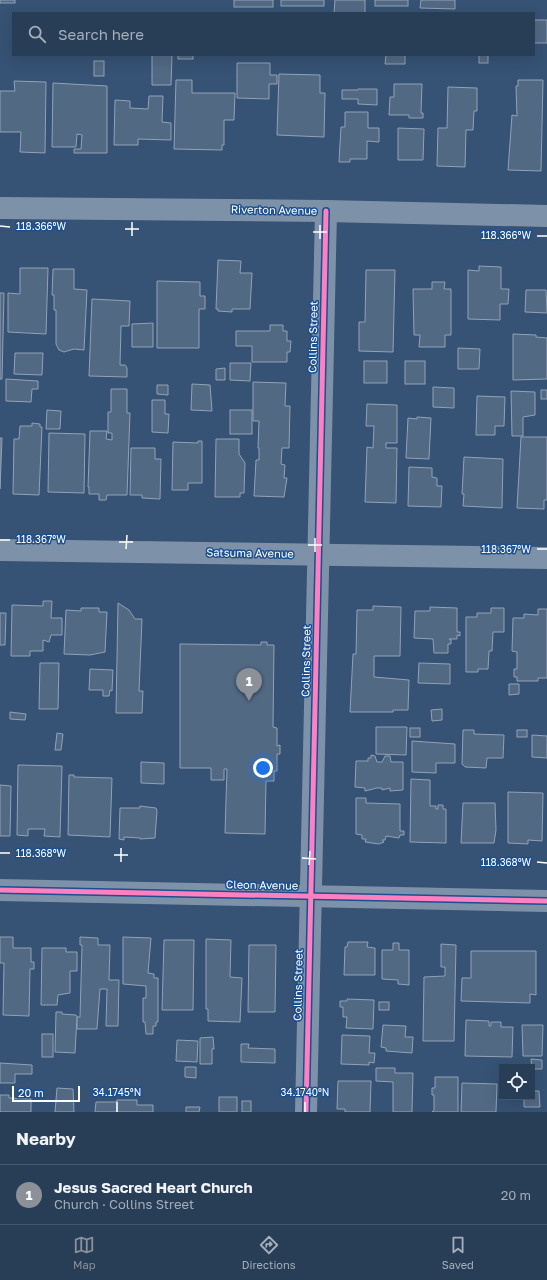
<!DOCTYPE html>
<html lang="en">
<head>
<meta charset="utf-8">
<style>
  body { margin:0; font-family:"Golos Text",sans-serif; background:#30455d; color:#f1f3f6 }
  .controls { position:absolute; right:12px; bottom:12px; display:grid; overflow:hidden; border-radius:0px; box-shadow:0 4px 16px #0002 }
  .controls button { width:36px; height:36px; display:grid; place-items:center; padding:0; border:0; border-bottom:1px solid #44576d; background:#283e57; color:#f1f3f6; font:20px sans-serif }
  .scale { position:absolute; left:12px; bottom:10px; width:68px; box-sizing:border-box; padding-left:4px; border:2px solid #fff; border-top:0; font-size:11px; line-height:14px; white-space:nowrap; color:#fff; -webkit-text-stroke:3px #1b4f8f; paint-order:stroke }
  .you { position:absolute; left:263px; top:768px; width:14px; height:14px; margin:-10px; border:3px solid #fff; border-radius:50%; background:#1a73e8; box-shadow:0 0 0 6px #1a73e833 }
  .badge { display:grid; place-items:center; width:26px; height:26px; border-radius:50%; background:#8c9099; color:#fff; font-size:13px; font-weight:700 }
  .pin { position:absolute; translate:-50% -33px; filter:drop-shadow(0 1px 2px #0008) }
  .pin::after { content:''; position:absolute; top:21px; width:14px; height:12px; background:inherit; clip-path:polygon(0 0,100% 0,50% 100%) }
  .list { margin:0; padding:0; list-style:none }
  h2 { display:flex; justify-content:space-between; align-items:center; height:52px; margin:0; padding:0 16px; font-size:17px }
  h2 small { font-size:13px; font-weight:400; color:#a5aeba }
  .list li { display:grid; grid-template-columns:26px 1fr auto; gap:12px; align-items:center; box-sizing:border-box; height:60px; padding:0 16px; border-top:1px solid #44576d }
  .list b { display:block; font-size:15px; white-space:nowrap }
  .list p { margin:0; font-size:13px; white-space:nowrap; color:#a5aeba }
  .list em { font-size:13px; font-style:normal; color:#a5aeba }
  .icon { flex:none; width:22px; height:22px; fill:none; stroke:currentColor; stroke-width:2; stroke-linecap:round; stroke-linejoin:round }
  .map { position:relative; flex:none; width:547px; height:1112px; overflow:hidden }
  .search { position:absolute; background:#283e57; box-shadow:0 4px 16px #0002; left:12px; right:12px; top:12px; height:44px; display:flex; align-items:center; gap:10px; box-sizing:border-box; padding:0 14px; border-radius:0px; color:#a5aeba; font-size:15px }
  .sheet { height:112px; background:#283e57 }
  nav { display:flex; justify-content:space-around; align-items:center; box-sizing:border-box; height:56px; border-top:1px solid #44576d; background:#283e57; font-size:11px; color:#a5aeba }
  nav a { display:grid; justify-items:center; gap:2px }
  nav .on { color:#8c9099 }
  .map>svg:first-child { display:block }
  .building { fill:#526984; stroke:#92a2b6 }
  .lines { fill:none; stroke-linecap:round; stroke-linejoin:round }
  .minor { stroke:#7d92a8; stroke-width:22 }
  .cycleway-casing { stroke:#1b4f8f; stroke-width:8 }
  .cycleway { stroke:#ff80c0; stroke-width:5 }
  .ticks { fill:none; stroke:#fff; stroke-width:1.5 }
  .labels { text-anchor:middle; stroke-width:3; stroke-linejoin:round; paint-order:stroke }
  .street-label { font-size:11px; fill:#fff; stroke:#1b4f8f }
  .ticks-label { font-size:10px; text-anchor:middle; fill:#fff; stroke:#1b4f8f; stroke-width:3; stroke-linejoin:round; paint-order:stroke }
</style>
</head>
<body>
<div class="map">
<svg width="547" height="1112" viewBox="0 0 547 1112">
  <rect width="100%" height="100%" fill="#365274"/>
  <g class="building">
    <rect x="0" y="0" width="15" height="3"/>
    <rect x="234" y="0" width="39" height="7"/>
    <rect x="281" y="0" width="43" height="6"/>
    <path d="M335 0H365V13H334Z"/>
    <rect x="375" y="0" width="33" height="6"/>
    <path d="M421 0H455V9L420 8Z"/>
    <rect x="534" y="20" width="13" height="23"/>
    <path d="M152 55H172L171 85H152Z"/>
    <rect x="178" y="55" width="15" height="4"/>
    <path d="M386 55H405V64H385Z"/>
    <rect x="479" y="55" width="9" height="8"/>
    <rect x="94" y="61" width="10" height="15"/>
    <path d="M237 63H270V75H277V84H269V99L237 98Z"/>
    <path d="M279 74 320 75V93H325L324 137 277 135Z"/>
    <path d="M176 80H192V93H235L234 120H224V145H222V150L174 149Z"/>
    <path d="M518 80H543L541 171 508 170 512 115 517 116 516 86H518Z"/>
    <path d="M14 81 46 82 45 153 20 152 21 132H0V91H15Z"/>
    <path d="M53 83 107 86V153H74V149H81L82 135 77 134 76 147H52Z"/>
    <path d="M394 84H422L421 113H423V118H409V115H389L390 97H394Z"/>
    <path d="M448 87 477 88V111H474L473 130H466L465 167 437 166 438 128H447Z"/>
    <path d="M358 89H377V105L358 104V99H342V90H358Z"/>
    <path d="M149 96H163L162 122 171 123V140L138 139V145H114L115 100 130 101V108L148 109Z"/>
    <path d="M345 112H368V128H379V142L367 141V159H350V162H339L341 127H345Z"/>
    <path d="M398 128 424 129 423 160H398Z"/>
    <path d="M218 260 241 261 240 273H252L250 309H232V312L218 311V309H216Z"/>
    <path d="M479 266 501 267V289H509L508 304H500V320L468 319V270L479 271Z"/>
    <path d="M20 268H48L46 334 8 332V293L20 294Z"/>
    <path d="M53 269H74V289L87 290 84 350 74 349 64 352 59 350 56 344V310H54V295H52Z"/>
    <path d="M366 270H395L393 352 359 351V322H365Z"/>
    <path d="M157 281 200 282V296H205V309H199V348H157Z"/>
    <path d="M432 282H445L444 289H451V335H445V347H419L420 335H414L413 289H432Z"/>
    <path d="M526 290H546L547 313 525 312Z"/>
    <path d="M0 293H4L2 379H0Z"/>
    <path d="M92 299 130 301 129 326H121L120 365H125L127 368V377L89 376Z"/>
    <path d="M153 323V347H132V324Z"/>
    <path d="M270 325H283V331H287V341H291L290 352H287V362H252V346H236V331H270Z"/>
    <path d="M513 334 536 335V337L547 338V379L513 380Z"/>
    <path d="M458 348 480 349 479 369H458Z"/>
    <path d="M15 353H43L42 375 14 374Z"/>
    <rect x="364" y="361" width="23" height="22"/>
    <rect x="405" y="361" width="20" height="23"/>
    <path d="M230 363H251L250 381 230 380Z"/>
    <path d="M225 368V380H216V369Z"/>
    <path d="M6 379 38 381V389H32L31 402 6 401Z"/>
    <path d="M253 382 286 383 285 406H290L289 448H282L281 464 285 465 284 478H287L284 497 254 496 256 460H259V448H258L259 421H253Z"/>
    <path d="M192 384 210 385 212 411 191 410Z"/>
    <path d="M157 385H168V395L157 394Z"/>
    <path d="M433 387 454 388V408L433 407Z"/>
    <path d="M111 389H127V413H130L127 495H107L106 500H99V494H89V487H88L90 431H107L106 439 112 440V433H108V412H111Z"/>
    <rect x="541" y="390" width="6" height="9"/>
    <path d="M511 391 535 392V415L523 417V436H512Z"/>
    <path d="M477 396 505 397 504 426H495V435H476Z"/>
    <path d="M152 400H165V414H169L168 433 152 432Z"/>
    <path d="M367 404 397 405V443H386V448H397L396 503 365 502 367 447 373 448 374 426H366Z"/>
    <path d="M47 410 61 411 60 429H46Z"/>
    <rect x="230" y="410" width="22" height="24"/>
    <path d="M417 417 431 418 429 459 406 458 408 418 417 419Z"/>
    <path d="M32 423 40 424V427H42L39 495 13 494 14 439H19L20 426H32Z"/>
    <path d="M49 433 85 434 84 493 48 492Z"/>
    <path d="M521 437H547V500H544V509L517 508Z"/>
    <path d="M0 438H2L0 489Z"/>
    <path d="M216 439H239V454L245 463 244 493H240V497H215Z"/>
    <path d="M198 441H202V483H188V490H172L173 442 198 443Z"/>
    <path d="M131 448H155V459H161L160 499 142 498V495H130Z"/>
    <path d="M464 457 503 459 502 508 463 506 464 494H462Z"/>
    <path d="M409 467 432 468V477L437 478V486H442L441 507 408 506Z"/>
    <path d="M43 601H52L51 618H62V635H51L49 642 43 640V651H30V656H11L12 605 43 606Z"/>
    <path d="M118 603 129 610 135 619H142L139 691H143L142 713H116Z"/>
    <path d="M373 606 401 607 400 656H374V677L409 680 408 710H393V712H350L353 654H356L357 610H373Z"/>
    <path d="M430 607 457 608V632H460V636L457 635V639H449L451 640V644H448V653H434L433 639 414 638 415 611H430Z"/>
    <path d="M81 608H99V612H107L105 652 90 655 64 654 66 610 81 611Z"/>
    <path d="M491 608H504V632H493L492 651H489L488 669H478V672H466V617H477V613H491Z"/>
    <path d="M538 609H547V678H538V681H517V677H514V669H517V652L512 651 513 618H524V614L538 615Z"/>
    <path d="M0 613H6L5 645H0Z"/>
    <path d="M261 642H267V645H274L273 727 277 728V746L280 745V754H277V771H274V781H266L265 834 225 833 227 769H224V780H211V768H180V644L261 645Z"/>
    <path d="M40 663H59L58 709H39Z"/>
    <path d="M419 663 450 664V684L418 683Z"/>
    <path d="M90 669 113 670 112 691 110 690 109 696H103V690H89Z"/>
    <path d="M509 684H519V694L509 695Z"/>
    <path d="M442 709V720L432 721 431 710Z"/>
    <path d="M10 712 26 714 25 720 10 719Z"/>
    <path d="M376 727H407L406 755 376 754Z"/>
    <rect x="410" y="728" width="10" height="9"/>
    <path d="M463 730H474V734L504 735 503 758H487L486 768 465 767 462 764Z"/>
    <rect x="517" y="730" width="10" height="7"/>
    <path d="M57 733 63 734 61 750H55Z"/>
    <path d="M532 735 547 736V758L532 757Z"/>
    <path d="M412 741 455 744V763H436V773L412 772Z"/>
    <path d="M371 755 375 756 377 762H382L385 756H390L391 762H403V790L390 791V788L382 790V788H377L365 791V788L355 787 356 761H368V758H371Z"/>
    <path d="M141 762 164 763V784L141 783Z"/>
    <path d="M18 765 62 766 60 837 44 836 45 829H28V836L17 835Z"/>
    <path d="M69 775H74V777L112 778 110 837 68 835Z"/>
    <path d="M411 779 430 780V806H436V809H438V805H443V809H446V843L410 842Z"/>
    <path d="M0 785 11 786 10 836H0Z"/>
    <path d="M508 792 543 793 542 841 528 840V844L508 843Z"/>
    <path d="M356 798H366V803L400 804V831H404V835H400L399 838 386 836 385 840H382L384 842 379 844 365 842 366 839H362V835L356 834Z"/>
    <path d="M463 803H495L496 830 494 843H461Z"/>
    <path d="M140 806 156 808 157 811 155 838 140 839V838L124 837V840L119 839 120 808H140Z"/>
    <path d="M0 937H13V948H31V962H34V969H30L29 1016 3 1015 4 963H0Z"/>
    <path d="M80 937 98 938V945H110L109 980H119L118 1026H106L107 989H100L97 1029H77V1017H80L82 945H80Z"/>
    <path d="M123 937 151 938 148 973 154 974V978H158V1022H156V1026H153V1034H146L145 1022H143V998H146V986L123 984Z"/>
    <path d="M206 939 231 940 230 977 242 978 240 1022 208 1021V1009H206Z"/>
    <path d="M164 940H194L193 1010H162Z"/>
    <path d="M348 942H368L367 947 375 948V975H344L345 947H347Z"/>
    <path d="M393 943H399V950H409V985L398 984V980L382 979V950H393Z"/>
    <path d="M441 944 456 945 454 1041H423L424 977 445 976V967H441Z"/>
    <path d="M249 945H276L275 1012H248Z"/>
    <path d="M42 948H66V952H77V971H70V993L58 995 57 1005H41Z"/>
    <path d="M471 951H536V995L530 994V1003L461 1001 462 978H471Z"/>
    <path d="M347 999 374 1000 373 1029 346 1028 347 1017H343V1007H340V1001H347Z"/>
    <rect x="379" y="1002" width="10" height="8"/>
    <path d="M56 1012H62V1014L76 1015 77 1017 75 1053 55 1052Z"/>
    <path d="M466 1020 489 1021V1026H491V1022H501V1027H513L512 1057 465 1056Z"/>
    <path d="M383 1025 406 1026 405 1037H413L412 1053 386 1051V1048L381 1047Z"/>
    <path d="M522 1025H543L542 1056H523Z"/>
    <rect x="42" y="1034" width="11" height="23"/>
    <path d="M342 1035 370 1036 369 1053H375L374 1063 369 1062V1065L341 1064Z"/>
    <path d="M213 1037 214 1049H212V1064H200V1038Z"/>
    <path d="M177 1040 198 1041 197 1062 176 1061Z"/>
    <path d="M241 1044H249L248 1048 275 1049V1063L241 1062Z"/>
    <path d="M531 1059 542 1060V1069H532Z"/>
    <path d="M0 1063 32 1065V1074H15V1083H0Z"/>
    <path d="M185 1067H196V1078L185 1077Z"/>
    <path d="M376 1068H395V1073H413L412 1112H393V1082L376 1081Z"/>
    <path d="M435 1077H458V1112H432L434 1110V1095H432V1088H435Z"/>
    <path d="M338 1081H371L370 1112H345V1109H337Z"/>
    <path d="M462 1083 497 1084 496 1112H461Z"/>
    <path d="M57 1088 73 1089 74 1112H55Z"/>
    <path d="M532 1091H539L540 1107H524V1097H532Z"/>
    <path d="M0 1095H9V1098L31 1099V1112H0Z"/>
    <rect x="219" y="1097" width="18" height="15"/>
    <path d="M117 1100V1112H95L96 1102H117Z"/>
    <path d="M117 1100H137V1105H153V1112H117Z"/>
    <rect x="242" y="1101" width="9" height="11"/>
    <path d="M186 1107H200L199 1112H186Z"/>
  </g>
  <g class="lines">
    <g class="minor">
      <path d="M0 208 326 211 547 216"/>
      <path d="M0 550 547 558"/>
      <path d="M0 890 547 901"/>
      <path d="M306 1112 326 211"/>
    </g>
    <defs>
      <g id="cycleway">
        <path d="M0 890 547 901"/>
        <path d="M306 1112 326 211"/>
      </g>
    </defs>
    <use href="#cycleway" class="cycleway-casing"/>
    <use href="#cycleway" class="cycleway"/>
  </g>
  <path class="ticks" d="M0 226 10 227M125 229H139M313 232H327M132 236V222M537 236H547M320 239V225M0 540H10M119 542H133M308 545H322M126 549 127 535M537 549H547M315 552V538M0 853H10M114 855H128M302 858 316 859M121 862V848M537 862 547 863M309 865 310 851M117 1112V1102M305 1112V1102"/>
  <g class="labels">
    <g class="street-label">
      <text transform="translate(274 210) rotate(1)" y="4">Riverton Avenue</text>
      <text transform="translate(313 337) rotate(-89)" y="4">Collins Street</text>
      <text transform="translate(250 553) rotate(1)" y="4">Satsuma Avenue</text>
      <text transform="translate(306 661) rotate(-89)" y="4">Collins Street</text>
      <text transform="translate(262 885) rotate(1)" y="4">Cleon Avenue</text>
      <text transform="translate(298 985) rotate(-89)" y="4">Collins Street</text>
    </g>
  </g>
  <g class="ticks-label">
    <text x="41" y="230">118.366°W</text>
    <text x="506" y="239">118.366°W</text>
    <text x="41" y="543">118.367°W</text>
    <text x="506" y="553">118.367°W</text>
    <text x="41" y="857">118.368°W</text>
    <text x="506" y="866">118.368°W</text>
    <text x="117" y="1096">34.1745°N</text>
    <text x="305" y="1096">34.1740°N</text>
  </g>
</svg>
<div class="controls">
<button><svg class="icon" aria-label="locate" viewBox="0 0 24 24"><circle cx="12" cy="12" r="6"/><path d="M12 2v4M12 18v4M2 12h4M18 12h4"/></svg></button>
</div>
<div class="scale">20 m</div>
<div class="you"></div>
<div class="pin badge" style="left:249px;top:701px">1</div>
<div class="search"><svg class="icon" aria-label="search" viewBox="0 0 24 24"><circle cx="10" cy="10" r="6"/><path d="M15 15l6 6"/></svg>Search here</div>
</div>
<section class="sheet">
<h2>Nearby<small></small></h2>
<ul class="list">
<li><span class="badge">1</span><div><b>Jesus Sacred Heart Church</b><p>Church · Collins Street</p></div><em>20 m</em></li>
</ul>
</section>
<nav>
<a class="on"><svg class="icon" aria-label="map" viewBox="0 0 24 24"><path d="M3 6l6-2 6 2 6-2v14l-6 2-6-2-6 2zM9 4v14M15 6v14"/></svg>Map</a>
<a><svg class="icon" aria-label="directions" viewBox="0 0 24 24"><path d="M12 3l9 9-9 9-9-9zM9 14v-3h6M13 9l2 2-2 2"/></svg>Directions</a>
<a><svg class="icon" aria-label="saved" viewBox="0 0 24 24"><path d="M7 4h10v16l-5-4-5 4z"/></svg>Saved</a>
</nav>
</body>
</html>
